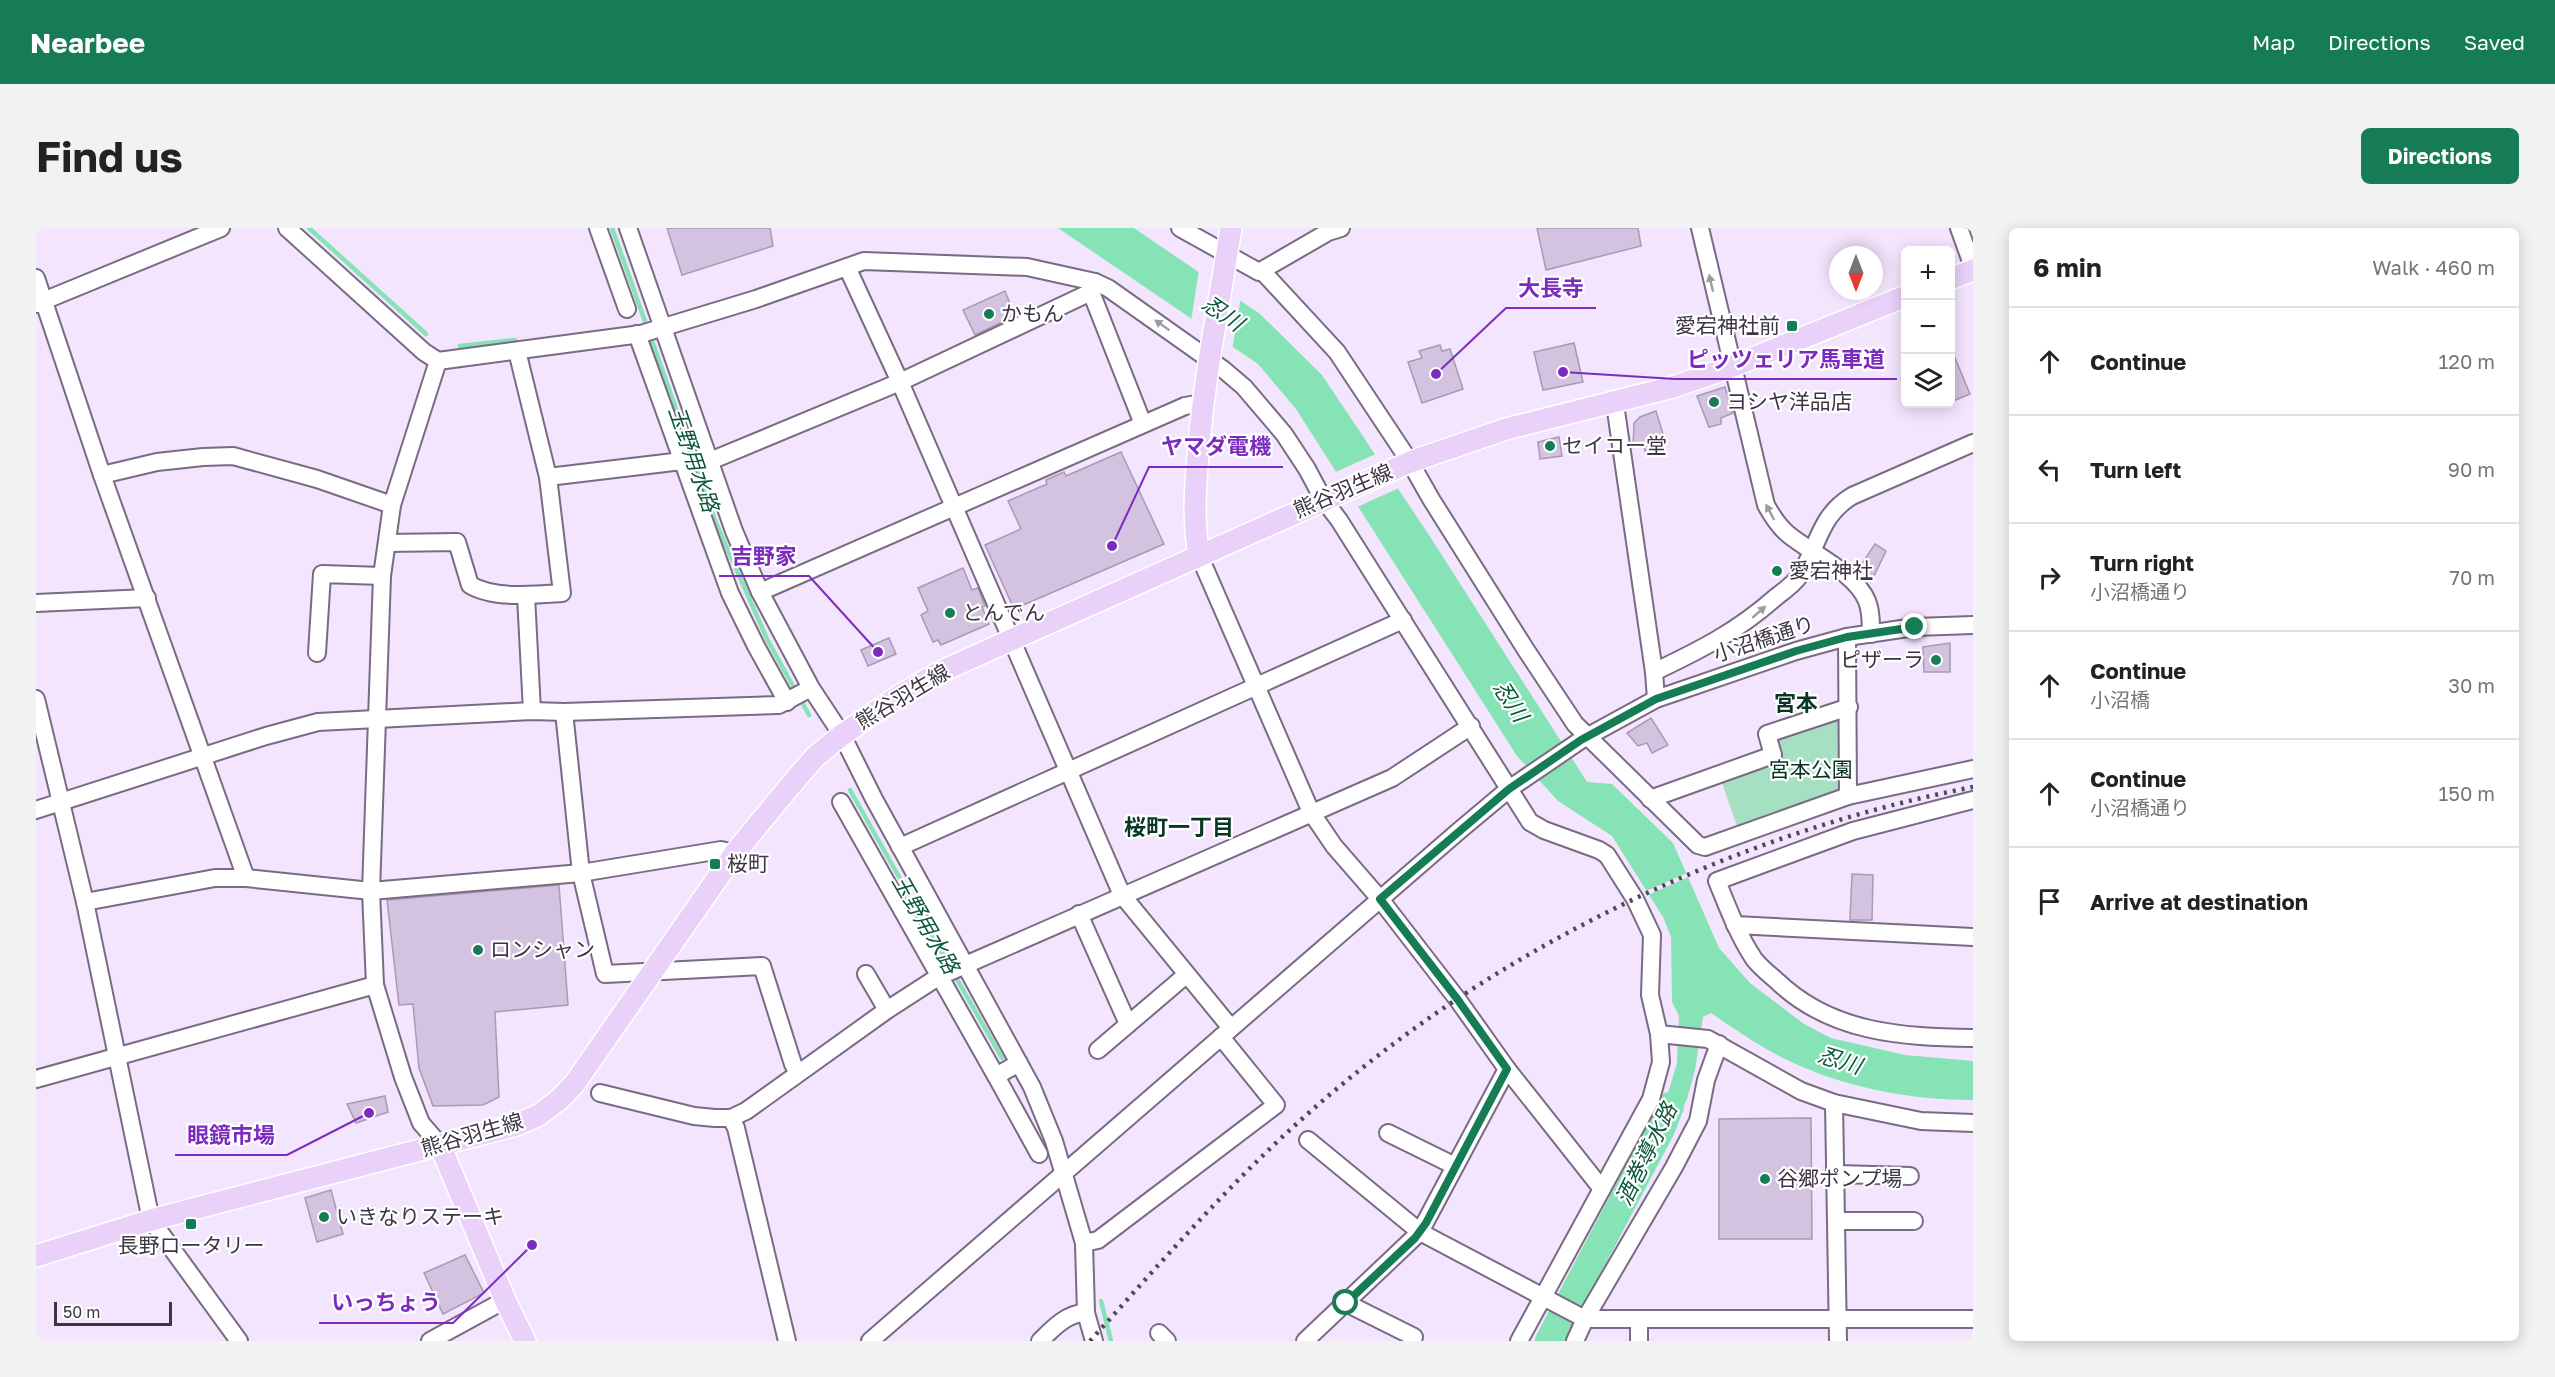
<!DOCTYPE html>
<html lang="en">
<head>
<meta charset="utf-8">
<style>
  body { margin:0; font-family:"Golos Text","Noto Sans JP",sans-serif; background:#f2f2f2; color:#222 }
  .controls { position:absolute; right:18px; top:18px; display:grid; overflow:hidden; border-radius:9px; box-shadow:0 3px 15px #0003 }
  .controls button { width:54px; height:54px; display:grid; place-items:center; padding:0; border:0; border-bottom:2px solid #e0e0e0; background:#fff; color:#222; font:30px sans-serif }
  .compass { position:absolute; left:1793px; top:18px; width:54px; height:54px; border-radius:50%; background:#fff; box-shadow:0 3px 15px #0003; rotate:180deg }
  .scale { position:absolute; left:18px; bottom:15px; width:118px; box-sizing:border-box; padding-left:6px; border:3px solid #3d3642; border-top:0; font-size:16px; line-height:21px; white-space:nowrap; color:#3d3642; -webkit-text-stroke:4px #fff; paint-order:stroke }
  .stop { position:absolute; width:18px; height:18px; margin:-14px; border:4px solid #157c55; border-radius:50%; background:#fff }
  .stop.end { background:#157c55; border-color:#fff; box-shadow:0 2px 6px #0008 }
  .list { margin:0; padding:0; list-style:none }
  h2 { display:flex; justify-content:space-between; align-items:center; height:78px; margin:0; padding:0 24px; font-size:26px }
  h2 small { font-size:20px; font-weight:400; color:#767676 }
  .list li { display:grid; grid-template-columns:39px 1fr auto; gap:18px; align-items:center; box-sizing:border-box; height:108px; padding:0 24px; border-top:2px solid #e0e0e0 }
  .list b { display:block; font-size:22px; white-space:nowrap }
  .list p { margin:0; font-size:20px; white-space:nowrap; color:#767676 }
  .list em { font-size:20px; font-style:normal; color:#767676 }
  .icon { flex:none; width:33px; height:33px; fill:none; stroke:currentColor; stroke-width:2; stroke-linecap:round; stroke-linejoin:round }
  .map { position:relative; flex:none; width:1937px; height:1113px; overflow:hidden; border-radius:9px }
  header { display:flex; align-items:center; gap:36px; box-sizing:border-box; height:84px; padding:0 30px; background:#157c55; color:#fff }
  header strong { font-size:28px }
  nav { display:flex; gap:33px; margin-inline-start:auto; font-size:21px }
  .intro { display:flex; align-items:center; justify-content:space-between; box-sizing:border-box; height:144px; padding:0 36px }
  h1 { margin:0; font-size:42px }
  .button { padding:15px 27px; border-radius:9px; background:#157c55; color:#fff; font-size:21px; font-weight:700 }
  main { display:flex; gap:36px; padding:0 36px }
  aside { flex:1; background:#fff; border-radius:9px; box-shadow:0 3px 15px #0003 }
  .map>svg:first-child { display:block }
  .green { fill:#a6e0c2 }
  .water { fill:#86e3b6 }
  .pier { fill:#f3e5fd }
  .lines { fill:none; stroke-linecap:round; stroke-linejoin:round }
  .stream { stroke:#86e3b6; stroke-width:4.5 }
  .river { stroke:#86e3b6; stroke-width:28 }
  .building { fill:#d4c3e0; stroke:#a999b4; stroke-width:1.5 }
  .minor-casing { stroke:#7a6a84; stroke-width:20 }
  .major-casing { stroke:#fff; stroke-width:24 }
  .minor { stroke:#fff; stroke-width:16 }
  .major { stroke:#e9d1f9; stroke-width:21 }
  .rail { stroke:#504856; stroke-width:4.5; stroke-dasharray:3 6; stroke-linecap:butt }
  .oneway { fill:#9e9aa0 }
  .route { stroke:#157c55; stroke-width:8 }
  .poi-dot { fill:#157c55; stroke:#fff; stroke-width:2 }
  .labels { text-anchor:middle; stroke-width:4.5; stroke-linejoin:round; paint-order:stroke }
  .poi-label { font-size:21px; fill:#3d3642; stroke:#fff; text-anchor:start }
  .street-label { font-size:21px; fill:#3d3642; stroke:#fff }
  .park-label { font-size:21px; fill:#073221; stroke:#fff }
  .water-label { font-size:22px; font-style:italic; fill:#0c573b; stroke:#fff }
  .neighbourhood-label { font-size:22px; font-weight:bold; fill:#083724; stroke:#fff }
  .leader { fill:none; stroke:#7b2cbf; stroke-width:2 }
  .callout-dot { fill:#7b2cbf; stroke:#fff; stroke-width:2 }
  .callout-label { font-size:22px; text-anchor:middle; font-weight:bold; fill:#7b2cbf; stroke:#fff; stroke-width:4.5; stroke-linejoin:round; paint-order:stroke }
</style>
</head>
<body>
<header>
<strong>Nearbee</strong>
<nav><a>Map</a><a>Directions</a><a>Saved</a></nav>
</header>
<div class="intro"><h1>Find us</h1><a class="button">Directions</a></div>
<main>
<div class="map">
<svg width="1937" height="1113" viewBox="0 0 1937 1113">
  <rect width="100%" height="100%" fill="#f3e5fd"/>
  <path class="green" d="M1807 489V559L1803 567 1702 601 1685 552 1745 531 1738 511Z"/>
  <path class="water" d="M1022 0H1098L1224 86 1286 147 1393 307 1551 554 1576 556 1637 615 1683 720 1714 755 1768 796 1795 810 1869 827 1937 833V872C1878 872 1816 861 1762 837 1731 824 1703 804 1675 785L1667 789 1659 842 1651 871 1636 901 1629 900 1619 914 1623 898 1620 892 1632 865 1641 835 1643 788 1636 774 1635 709 1627 689 1576 608 1522 573 1481 528 1260 181 1222 136Z"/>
  <g class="pier">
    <path d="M1163 41 1205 69 1196 122 1155 94Z"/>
    <path d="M1342 225 1365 259 1319 280 1297 245Z"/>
    <path d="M1653 644 1655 648 1612 667 1610 663Z"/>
  </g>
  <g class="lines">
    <g class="stream">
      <path d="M273 0 390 106"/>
      <path d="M576 0 611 99"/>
      <path d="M614 107 680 295 731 411 773 487"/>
      <path d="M424 118 479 112"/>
      <path d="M814 562 914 739"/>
      <path d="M918 746 966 830"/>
      <path d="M1065 1073 1075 1113"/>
    </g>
    <path class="river" d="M1513 1113 1625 901 1634 878"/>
  </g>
  <g class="building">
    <path d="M631 0H734L737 18 646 47Z"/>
    <path d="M1501 0H1602L1605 18 1510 42Z"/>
    <path d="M969 63 979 88 939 107 927 82Z"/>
    <path d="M1538 115 1547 154 1507 162 1498 124Z"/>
    <path d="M1404 117 1406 123 1414 121 1427 161 1386 175 1372 134 1386 130 1383 123Z"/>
    <path d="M1914 118 1934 166 1917 173 1914 166Z"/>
    <path d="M1689 159 1697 185 1685 190V196L1673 199 1661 168Z"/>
    <path d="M1620 183 1630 216 1609 223 1607 216 1597 219 1598 195 1604 189Z"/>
    <path d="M1523 209 1526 228 1504 231 1502 214Z"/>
    <path d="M1085 224 1128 316 978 381 949 317 985 301 972 273 1011 256 1010 252 1028 244 1030 248Z"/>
    <path d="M1839 316 1850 323 1835 354 1821 343Z"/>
    <path d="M927 340 936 362 942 360 949 378 946 379 953 396 905 417 902 412 897 414 885 387 892 383 882 360Z"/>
    <path d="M853 410 860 426 832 438 825 422Z"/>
    <path d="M1914 415V444H1888L1887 419Z"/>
    <path d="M1615 490 1632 517 1616 525 1611 515 1602 518 1591 505Z"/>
    <path d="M1816 646 1837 647 1836 692H1814Z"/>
    <path d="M523 657 532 777 459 784 463 869 447 877 397 878 383 840 377 776 363 777 351 672Z"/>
    <path d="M349 868 352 884 320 895 311 876Z"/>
    <path d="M1775 890 1776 1011H1683V891Z"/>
    <path d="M295 962 307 1006 281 1014 269 970Z"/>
    <path d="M429 1027 448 1065 407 1086 388 1045Z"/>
  </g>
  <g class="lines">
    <defs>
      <g id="minor">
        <path d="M251 0 388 124 402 133 605 106 720 71 828 33 991 39 1059 54 1072 60 1188 142 1208 159 1248 206 1271 241 1287 271 1303 292 1494 594 1508 602 1563 622 1571 627 1599 671 1616 707 1614 767 1623 806 1625 834 1615 871 1483 1113"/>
        <path d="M562 0 591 81"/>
        <path d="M592 0 698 303 724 364 775 460 806 507 838 571 996 859 1018 913 1048 1015 1050 1085 1058 1113"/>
        <path d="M1144 0 1223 44 1292 4 1305 0"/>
        <path d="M1664 0 1730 277C1736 288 1743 299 1753 307 1775 325 1820 345 1831 373 1835 383 1835 395 1835 406"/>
        <path d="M1923 0 1937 39"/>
        <path d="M811 39 864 154 1086 667 1195 800"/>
        <path d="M1227 44 1301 124 1374 234 1395 271 1490 422 1539 496 1662 617 1669 619 1812 568 1937 541"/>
        <path d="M0 50 66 247 121 234 167 229 197 228 281 251 356 277"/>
        <path d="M1055 64 1107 196"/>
        <path d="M0 76 185 0"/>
        <path d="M601 106 694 365 720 418 751 474"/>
        <path d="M402 133 356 277 346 348 335 663 339 757 367 849 385 895 404 917"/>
        <path d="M1579 176 1618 444 1620 471"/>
        <path d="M674 233 864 154 1055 64 1059 54"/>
        <path d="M66 247 210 650"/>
        <path d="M512 249 646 233"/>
        <path d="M351 315 421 314 434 357C458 371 499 367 526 365L512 249 481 123"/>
        <path d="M1163 327 1275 584 1298 618 1344 671 1422 772 1471 841 1566 961"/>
        <path d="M724 364 1149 178 1166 175"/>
        <path d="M490 368 496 483"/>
        <path d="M0 375 111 370"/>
        <path d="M1811 409 1812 568"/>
        <path d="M281 425 286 346 346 348"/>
        <path d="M1618 444C1664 422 1702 403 1740 369 1748 363 1758 356 1764 347 1783 317 1783 288 1816 268L1937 215"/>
        <path d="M0 471 49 674 115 992 203 1113"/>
        <path d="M528 484 545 645 569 746 726 738 757 836 762 845"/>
        <path d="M1614 571 1737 527 1731 506 1813 479"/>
        <path d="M1937 572 1817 603 1681 653C1692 680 1702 707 1718 731 1724 739 1733 746 1741 753 1795 805 1866 809 1937 810"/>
        <path d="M805 574 960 848 983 835"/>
        <path d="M0 582 230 508 282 494 496 483 528 484 743 477 775 460"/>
        <path d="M864 619 1367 392"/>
        <path d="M49 674 179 650H210L335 663 545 645 685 622 699 625"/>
        <path d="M1043 686 1092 796"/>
        <path d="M1699 697 1937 709"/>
        <path d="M830 746 851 782"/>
        <path d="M1623 806 1672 811 1765 863 1798 875 1885 893 1937 895"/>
        <path d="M1062 822 1150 747"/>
        <path d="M960 848 1003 926"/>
        <path d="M0 851 339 757"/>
        <path d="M564 865 658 888 679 890H695L710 883 851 782 902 749 1356 550 1435 498"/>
        <path d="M1798 875 1802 1113"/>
        <path d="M695 890 700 900 751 1113"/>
        <path d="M1352 905 1419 938"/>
        <path d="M1272 912 1384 1004 1549 1091H1937"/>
        <path d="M1800 946 1874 948"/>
        <path d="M1800 993H1878"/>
        <path d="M1048 1015 1062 1012 1240 877 1185 809"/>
        <path d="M1310 1075 1378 1109"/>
        <path d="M1123 1105 1131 1113"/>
        <path d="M394 1113 469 1072"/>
        <path d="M834 1113 1424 602 1473 561 1545 512 1620 471 1760 423 1811 409 1879 399 1937 397"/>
        <path d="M1004 1113C1016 1101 1032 1084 1050 1085"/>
        <path d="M1269 1113 1384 1004 1471 841"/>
        <path d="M1539 1113 1549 1091 1638 939 1662 893 1670 852 1683 816"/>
        <path d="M1603 1113V1091"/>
      </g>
      <g id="major">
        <path d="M1914 51 1937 42"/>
        <path d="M1163 327C1157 293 1159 261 1162 227 1168 150 1183 76 1195 0"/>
        <path d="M404 917 469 1072 489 1113"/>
        <path d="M0 1028 115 992 480 897 503 887 524 871 539 855 699 625 749 564 779 529 806 507 866 466 902 445 975 412 1374 234 1470 201 1637 159 1695 139 1870 68"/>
      </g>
    </defs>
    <use href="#minor" class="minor-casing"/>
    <use href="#major" class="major-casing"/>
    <use href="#minor" class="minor"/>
    <use href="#major" class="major"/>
    <path class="rail" d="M1054 1113C1120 1040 1184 966 1256 900 1443 728 1689 607 1937 559"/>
  </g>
  <defs><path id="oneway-solid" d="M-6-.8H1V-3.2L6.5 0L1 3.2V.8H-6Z" transform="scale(1.5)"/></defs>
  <g class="oneway">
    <use href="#oneway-solid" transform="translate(1675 55) rotate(-103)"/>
    <use href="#oneway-solid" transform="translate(1126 97) rotate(-145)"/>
    <use href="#oneway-solid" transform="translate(1734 284) rotate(-118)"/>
    <use href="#oneway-solid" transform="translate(1723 384) rotate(-41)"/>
  </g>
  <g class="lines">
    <path class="route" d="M1310 1075 1379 1010 1390 995 1471 841 1422 772 1344 671 1473 561 1545 512 1620 471 1760 423 1811 409 1879 399"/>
  </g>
  <g class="poi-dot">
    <circle cx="953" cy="86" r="6"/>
    <rect x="1750" y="92" width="12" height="12" rx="3"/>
    <circle cx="1678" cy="174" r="6"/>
    <circle cx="1514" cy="218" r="6"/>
    <circle cx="1741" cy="343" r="6"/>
    <circle cx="914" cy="385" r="6"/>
    <circle cx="1900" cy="432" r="6"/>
    <rect x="673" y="630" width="12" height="12" rx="3"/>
    <circle cx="442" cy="722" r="6"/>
    <circle cx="1729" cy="951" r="6"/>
    <circle cx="288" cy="989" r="6"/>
    <rect x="149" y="990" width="12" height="12" rx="3"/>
  </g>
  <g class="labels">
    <g class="poi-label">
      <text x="965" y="93">かもん</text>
      <text x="1744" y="105" text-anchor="end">愛宕神社前</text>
      <text x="1690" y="181">ヨシヤ洋品店</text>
      <text x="1526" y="225">セイコー堂</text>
      <text x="1753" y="350">愛宕神社</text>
      <text x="926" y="392">とんでん</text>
      <text x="1888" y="439" text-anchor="end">ピザーラ</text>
      <text x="691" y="643">桜町</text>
      <text x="454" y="729">ロンシャン</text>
      <text x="1741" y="958">谷郷ポンプ場</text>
      <text x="300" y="996">いきなりステーキ</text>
      <text x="155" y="1025" text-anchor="middle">長野ロータリー</text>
    </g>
    <g class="street-label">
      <text transform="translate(1307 263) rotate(-23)" y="7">熊谷羽生線</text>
      <text transform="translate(1728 411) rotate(-18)" y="7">小沼橋通り</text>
      <text transform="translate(867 469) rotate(-31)" y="7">熊谷羽生線</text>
      <text transform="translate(436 907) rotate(-16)" y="7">熊谷羽生線</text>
    </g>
    <g class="park-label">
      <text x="1775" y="549">宮本公園</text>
    </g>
    <g class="water-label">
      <text transform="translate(1187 85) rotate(34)" y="8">忍川</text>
      <text transform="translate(658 231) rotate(71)" y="8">玉野用水路</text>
      <text transform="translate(1475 473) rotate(57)" y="8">忍川</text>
      <text transform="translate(890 696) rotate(60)" y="8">玉野用水路</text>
      <text transform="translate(1804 832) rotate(17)" y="8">忍川</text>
      <text transform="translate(1610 926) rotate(-64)" y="8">酒巻導水路</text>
    </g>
    <g class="neighbourhood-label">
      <text x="1760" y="483">宮本</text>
      <text x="1143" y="607">桜町一丁目</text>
    </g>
  </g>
  <path class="leader" d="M1400 146L1470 80H1560M1527 144L1639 151H1861M1076 318L1113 239H1247M842 424L773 348H683M333 885L251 927H139M496 1017L417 1095H283"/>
  <g class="callout-dot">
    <circle cx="1400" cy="146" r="6"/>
    <circle cx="1527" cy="144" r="6"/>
    <circle cx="1076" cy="318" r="6"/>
    <circle cx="842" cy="424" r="6"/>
    <circle cx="333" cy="885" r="6"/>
    <circle cx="496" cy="1017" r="6"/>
  </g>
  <g class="callout-label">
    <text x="1515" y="68">大長寺</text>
    <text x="1750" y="139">ピッツェリア馬車道</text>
    <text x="1180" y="226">ヤマダ電機</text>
    <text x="728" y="336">吉野家</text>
    <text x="195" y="915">眼鏡市場</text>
    <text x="350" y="1082">いっちょう</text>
  </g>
</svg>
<div class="controls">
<button>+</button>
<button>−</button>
<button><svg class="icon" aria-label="layers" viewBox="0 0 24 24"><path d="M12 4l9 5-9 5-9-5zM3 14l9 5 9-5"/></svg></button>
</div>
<svg class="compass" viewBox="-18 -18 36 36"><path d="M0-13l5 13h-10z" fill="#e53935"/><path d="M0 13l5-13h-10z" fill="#767676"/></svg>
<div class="scale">50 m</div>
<div class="stop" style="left:1310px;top:1075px"></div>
<div class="stop end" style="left:1879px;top:399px"></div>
</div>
<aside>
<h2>6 min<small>Walk · 460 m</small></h2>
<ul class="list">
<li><svg class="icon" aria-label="ahead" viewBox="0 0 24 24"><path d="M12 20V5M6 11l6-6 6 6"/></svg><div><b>Continue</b></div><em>120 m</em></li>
<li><svg class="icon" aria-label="left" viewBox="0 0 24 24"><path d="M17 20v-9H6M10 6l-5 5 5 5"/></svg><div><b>Turn left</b></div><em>90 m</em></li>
<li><svg class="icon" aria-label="right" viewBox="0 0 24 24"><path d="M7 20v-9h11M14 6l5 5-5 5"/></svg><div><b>Turn right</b><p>小沼橋通り</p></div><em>70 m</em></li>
<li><svg class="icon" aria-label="ahead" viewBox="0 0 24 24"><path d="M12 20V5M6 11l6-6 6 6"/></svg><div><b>Continue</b><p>小沼橋</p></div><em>30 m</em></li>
<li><svg class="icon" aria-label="ahead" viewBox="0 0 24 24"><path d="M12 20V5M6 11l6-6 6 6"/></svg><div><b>Continue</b><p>小沼橋通り</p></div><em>150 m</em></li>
<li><svg class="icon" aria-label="arrive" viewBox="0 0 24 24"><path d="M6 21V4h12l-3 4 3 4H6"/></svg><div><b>Arrive at destination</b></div></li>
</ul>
</aside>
</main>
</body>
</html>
